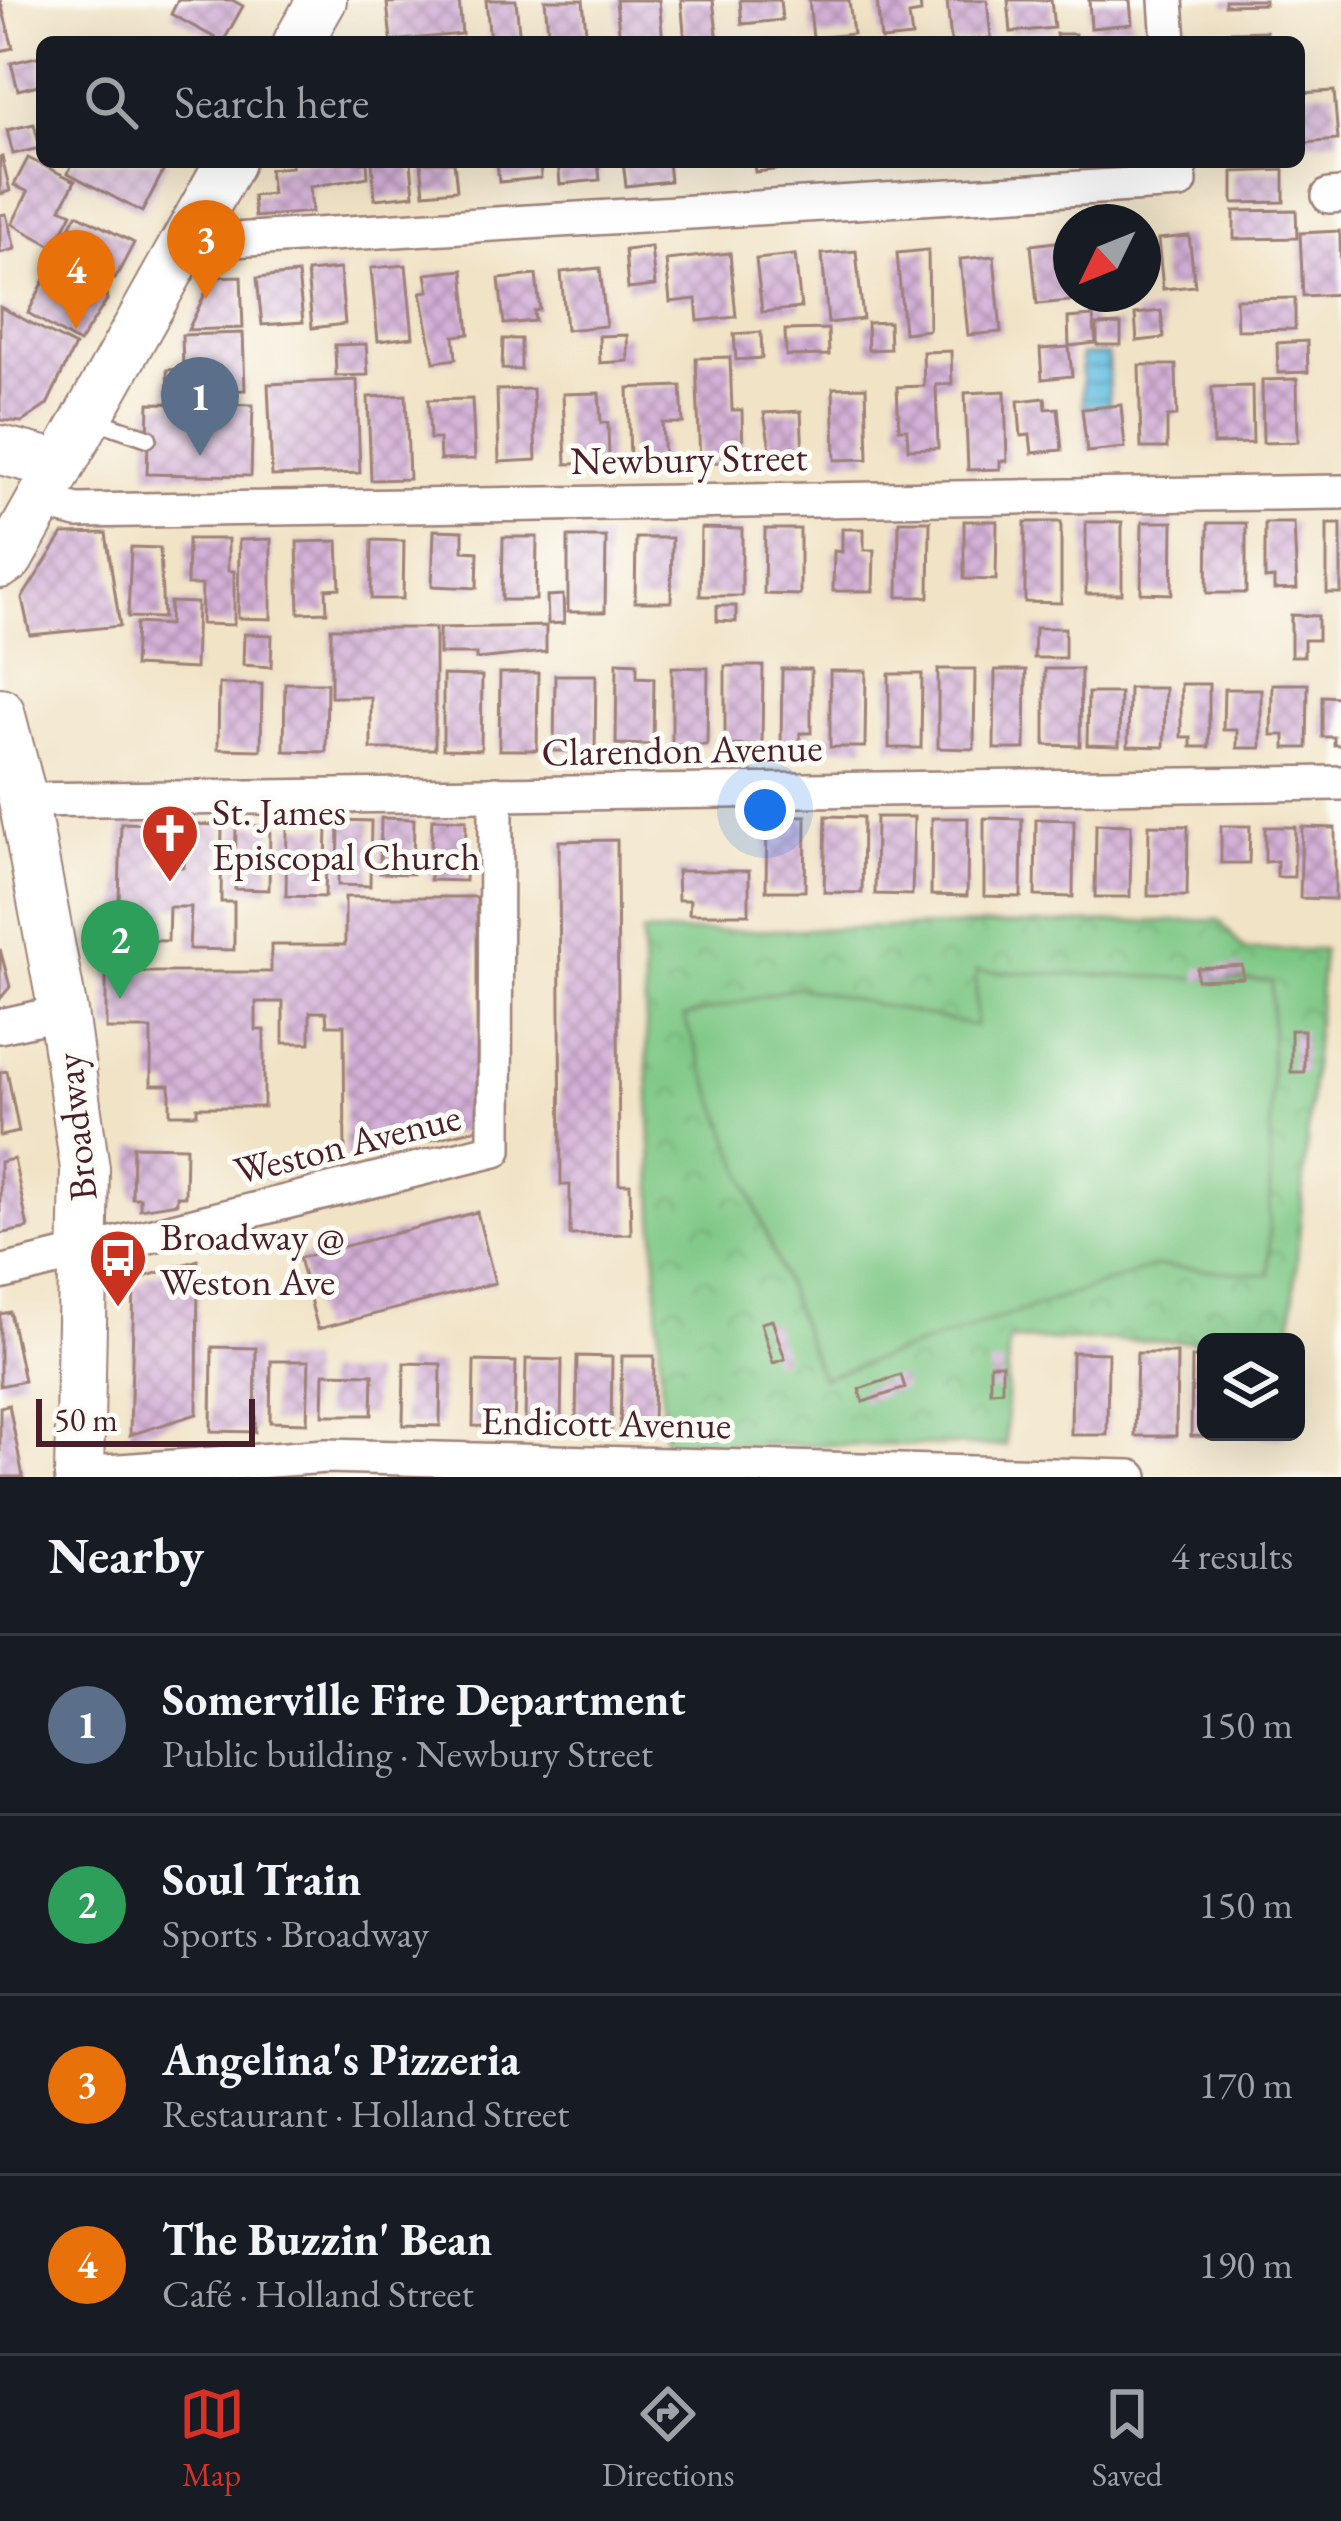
<!DOCTYPE html>
<html lang="en">
<head>
<meta charset="utf-8">
<style>
  body { margin:0; font-family:"EB Garamond",serif; background:#20242c; color:#f1f3f6 }
  .controls { position:absolute; right:36px; bottom:36px; display:grid; overflow:hidden; border-radius:18px; box-shadow:0 12px 48px #0002 }
  .controls button { width:108px; height:108px; display:grid; place-items:center; padding:0; border:0; border-bottom:3px solid #363941; background:#171b24; color:#f1f3f6; font:60px sans-serif }
  .compass { position:absolute; left:1053px; top:204px; width:108px; height:108px; border-radius:50%; background:#171b24; box-shadow:0 12px 48px #0002; rotate:227deg }
  .scale { position:absolute; left:36px; bottom:30px; width:219px; box-sizing:border-box; padding-left:12px; border:6px solid #4a1f2b; border-top:0; font-size:33px; line-height:42px; white-space:nowrap; color:#4a1f2b; -webkit-text-stroke:9px #fdfcf7; paint-order:stroke }
  .you { position:absolute; left:765px; top:810px; width:42px; height:42px; margin:-30px; border:9px solid #fff; border-radius:50%; background:#1a73e8; box-shadow:0 0 0 18px #1a73e833 }
  .badge { display:grid; place-items:center; width:78px; height:78px; border-radius:50%; background:#d93025; color:#fff; font-size:39px; font-weight:700 }
  .pin { position:absolute; translate:-50% -99px; filter:drop-shadow(0 3px 6px #0008) }
  .pin::after { content:''; position:absolute; top:63px; width:42px; height:36px; background:inherit; clip-path:polygon(0 0,100% 0,50% 100%) }
  .list { margin:0; padding:0; list-style:none }
  h2 { display:flex; justify-content:space-between; align-items:center; height:156px; margin:0; padding:0 48px; font-size:51px }
  h2 small { font-size:39px; font-weight:400; color:#9ea1a6 }
  .list li { display:grid; grid-template-columns:78px 1fr auto; gap:36px; align-items:center; box-sizing:border-box; height:180px; padding:0 48px; border-top:3px solid #363941 }
  .list b { display:block; font-size:45px; white-space:nowrap }
  .list p { margin:0; font-size:39px; white-space:nowrap; color:#9ea1a6 }
  .list em { font-size:39px; font-style:normal; color:#9ea1a6 }
  .icon { flex:none; width:66px; height:66px; fill:none; stroke:currentColor; stroke-width:2; stroke-linecap:round; stroke-linejoin:round }
  .map { position:relative; flex:none; width:1341px; height:1477px; overflow:hidden }
  .search { position:absolute; background:#171b24; box-shadow:0 12px 48px #0002; left:36px; right:36px; top:36px; height:132px; display:flex; align-items:center; gap:30px; box-sizing:border-box; padding:0 42px; border-radius:18px; color:#9ea1a6; font-size:45px }
  .sheet { height:876px; background:#171b24 }
  nav { display:flex; justify-content:space-around; align-items:center; box-sizing:border-box; height:168px; border-top:3px solid #363941; background:#171b24; font-size:33px; color:#9ea1a6 }
  nav a { display:grid; justify-items:center; gap:6px }
  nav .on { color:#d93025 }
  .map>svg:first-child { display:block }
  .park { fill:url(#park-crowns); stroke:#647358; stroke-width:3 }
  .pitch { fill:#7dc784; stroke:#647358; stroke-width:3 }
  .water { fill:url(#water-rules); stroke:#567086; stroke-width:3 }
  .building { fill:url(#building-cross-hatch) }
  .lines { fill:none; stroke-linecap:round; stroke-linejoin:round }
  .service-casing { stroke:#9e8178; stroke-width:21 }
  .minor-casing { stroke:#9e8178; stroke-width:38 }
  .secondary-casing { stroke:#9e8178; stroke-width:52 }
  .service { stroke:#fff; stroke-width:16 }
  .minor { stroke:#fff; stroke-width:33 }
  .secondary { stroke:#fff; stroke-width:48 }
  .labels { text-anchor:middle; stroke-width:10; stroke-linejoin:round; paint-order:stroke }
  .street-label { font-size:39px; fill:#4a1f2b; stroke:#fdfcf7 }
  .poi-label { font-size:39px; fill:#4a1f2b; stroke:#fdfcf7; text-anchor:start }
</style>
</head>
<body>
<div class="map">
<svg width="1341" height="1477" viewBox="0 0 1341 1477">
  <defs>
    <pattern id="park-crowns" width="20" height="18" patternUnits="userSpaceOnUse" patternTransform="scale(3)"><rect width="20" height="18" fill="#7dc784"/><path d="M2 6a3 3 0 1 1 6 0M12 15a3 3 0 1 1 6 0" fill="none" stroke="#6eaa72"/></pattern>
    <pattern id="water-rules" width="6" height="5" patternUnits="userSpaceOnUse" patternTransform="scale(3)"><rect width="6" height="5" fill="#63c0e1"/><path d="M0 2.5h6" fill="none" stroke="#549bb7"/></pattern>
    <pattern id="building-cross-hatch" width="8" height="8" patternUnits="userSpaceOnUse" patternTransform="scale(3)"><rect width="8" height="8" fill="#d4b1d8"/><path d="M0 0l8 8M0 8l8-8" fill="none" stroke="#ae8faf"/></pattern>
  </defs>
  <rect width="100%" height="100%" fill="#fdfcf7"/>
  <filter id="ink" filterUnits="userSpaceOnUse"><feTurbulence type="fractalNoise" baseFrequency=".00833" numOctaves="2"/><feDisplacementMap in="SourceGraphic" scale="24" xChannelSelector="R" yChannelSelector="G"/><feConvolveMatrix kernelMatrix="1 2 1 2 8 2 1 2 1" color-interpolation-filters="sRGB"/></filter>
  <filter id="wash" filterUnits="userSpaceOnUse"><feTurbulence type="fractalNoise" baseFrequency=".004" numOctaves="4" result="noise"/><feDisplacementMap in="SourceGraphic" scale="48" xChannelSelector="R" yChannelSelector="G"/><feGaussianBlur stdDeviation="2.7" result="paint"/><feColorMatrix in="noise" values="0 0 0 0 0 0 0 0 0 0 0 0 0 0 0 0 0 1.4 0 .05"/><feComposite in="paint" operator="in"/></filter>
  <g filter="url(#wash)">
    <rect width="100%" height="100%" fill="#f1e3c6"/>
    <path class="park" d="M1219 920 1244 950H1323L1290 1342 1008 1340 1006 1446 664 1444 642 933Z"/>
    <path class="pitch" d="M976 971 1272 981 1269 1275 1156 1266 821 1378 684 1017 797 987 976 1026Z"/>
    <path class="water" d="M1081 355H1108L1109 407H1083Z"/>
    <g id="blocks">
      <g class="building">
        <path d="M0 0 13 48 0 51Z"/>
        <path d="M178 0H232L243 6 223 42 171 14Z"/>
        <path d="M459 0 462 34 391 41 387 3Z"/>
        <path d="M486 0H516L520 42H490Z"/>
        <path d="M545 0H583L587 42H549Z"/>
        <path d="M616 0H659L663 42H620Z"/>
        <path d="M681 0H713L718 42H685Z"/>
        <path d="M740 0H780L782 20 742 24Z"/>
        <path d="M809 0H849L853 34 813 38Z"/>
        <path d="M877 0H920L921 13 909 15 912 37 881 40Z"/>
        <path d="M947 0H987L991 38 951 42Z"/>
        <path d="M1008 0H1051L1054 28 1011 32Z"/>
        <path d="M1089 0H1130L1132 24 1091 28Z"/>
        <path d="M1225 0H1265V4L1225 5Z"/>
        <path d="M1266 31V42H1229L1228 32Z"/>
        <path d="M1056 34H1075V42H1057Z"/>
        <path d="M40 56 42 84 18 90 11 63Z"/>
        <path d="M1334 91 1338 140 1304 143 1300 93Z"/>
        <path d="M34 124 40 148 13 154 7 130Z"/>
        <path d="M2 157 10 191 0 194V158Z"/>
        <path d="M28 158 75 181 61 208 72 213 54 247 12 224 28 192 14 185Z"/>
        <path d="M73 162H168L142 212 68 173Z"/>
        <path d="M291 162H367L368 177 310 187 312 212 255 217 253 196 272 194 269 169 292 167Z"/>
        <path d="M372 162H411L414 195 375 199Z"/>
        <path d="M421 162H454L457 190 424 193Z"/>
        <path d="M497 162H540L541 178 499 182Z"/>
        <path d="M558 162H598L600 180 560 184Z"/>
        <path d="M623 162H668L670 181 626 186Z"/>
        <path d="M754 162H790L791 168 755 172Z"/>
        <path d="M1284 170V202L1233 203V172Z"/>
        <path d="M1296 210 1297 238 1234 239V211Z"/>
        <path d="M6 214 15 249 0 253V215Z"/>
        <path d="M77 214 134 243 115 279 58 250Z"/>
        <path d="M1340 231 1341 294 1303 296 1300 233Z"/>
        <path d="M1189 236 1195 286 1163 289 1158 239Z"/>
        <path d="M1064 241 1070 301 1037 304 1031 245Z"/>
        <path d="M651 247 655 286 628 289 625 250Z"/>
        <path d="M928 250 929 330 904 333 897 253Z"/>
        <path d="M856 251 863 319 828 323 822 254Z"/>
        <path d="M730 253 736 317 698 321 696 299 670 302 666 260Z"/>
        <path d="M795 255 801 308 762 312 756 259Z"/>
        <path d="M994 256 1001 332 968 335 960 259Z"/>
        <path d="M53 263 106 294 107 300 79 343 28 313Z"/>
        <path d="M406 265 413 337 378 341 371 268Z"/>
        <path d="M600 268 606 326 566 330 561 272Z"/>
        <path d="M340 269 345 324 312 328 307 272Z"/>
        <path d="M463 270 469 334 454 336 456 359 434 362 421 292 429 291 426 274Z"/>
        <path d="M298 274 303 322 262 325 257 278Z"/>
        <path d="M536 275 540 310 534 311 535 321 504 324 499 279Z"/>
        <path d="M241 276 243 328 188 330 213 277Z"/>
        <path d="M1120 294H1135L1136 304 1121 305Z"/>
        <path d="M1295 298V329L1237 330 1236 299Z"/>
        <path d="M0 307 75 346 47 405 22 422 0 420Z"/>
        <path d="M1161 311 1164 338 1137 341 1135 314Z"/>
        <path d="M1093 316 1096 343 1069 346 1068 318Z"/>
        <path d="M889 322 890 349 868 350 867 323Z"/>
        <path d="M1121 324V345H1097V325Z"/>
        <path d="M828 329 829 355 786 356 785 330Z"/>
        <path d="M761 332 762 358 736 360 734 334Z"/>
        <path d="M243 333 245 390 168 393 167 370 183 369 182 335Z"/>
        <path d="M627 335 628 361 600 363 599 336Z"/>
        <path d="M503 339H521V370L502 369Z"/>
        <path d="M1307 341 1308 372 1278 373 1277 343Z"/>
        <path d="M366 344 368 375 336 376 335 345Z"/>
        <path d="M1069 347 1072 376 1042 379 1040 349Z"/>
        <path d="M951 351 952 384 936 385 938 448 908 449 907 429H899L897 387 924 386 923 352Z"/>
        <path d="M730 357 732 410H742L743 461 700 463 696 358Z"/>
        <path d="M1139 365H1176L1177 416 1167 417V448H1141Z"/>
        <path d="M1297 379 1298 442 1263 443 1262 380Z"/>
        <path d="M357 380 360 473 272 476 268 384Z"/>
        <path d="M681 386 683 423H662L664 460 630 462 628 388Z"/>
        <path d="M1252 386 1253 443 1213 444 1212 387Z"/>
        <path d="M866 387 868 459 835 460 833 388Z"/>
        <path d="M533 389 536 460 499 462 497 390Z"/>
        <path d="M1005 391 1007 461H1000V469L968 470 965 393Z"/>
        <path d="M599 393 601 423H608L609 463 566 464 563 394Z"/>
        <path d="M406 395 409 479 371 480 368 397Z"/>
        <path d="M1045 398 1046 409 1058 408 1062 450 1032 453 1030 435 1021 436 1018 401Z"/>
        <path d="M472 399 475 459 440 460 439 439H430L428 400Z"/>
        <path d="M149 403 253 405 251 476 147 474Z"/>
        <path d="M1121 405 1125 448 1087 452 1082 409Z"/>
        <path d="M801 411 803 459 772 460 764 413Z"/>
        <path d="M899 521H930L929 597H898Z"/>
        <path d="M964 521H997L996 580 964 579Z"/>
        <path d="M1025 522H1061V603L1025 602Z"/>
        <rect x="1086" y="522" width="36" height="72"/>
        <path d="M1142 522H1173L1172 594 1141 593Z"/>
        <path d="M1208 523H1246V593H1207Z"/>
        <path d="M1265 523H1294L1297 589 1274 590V578L1265 579Z"/>
        <rect x="1327" y="524" width="14" height="69"/>
        <path d="M701 528 742 529V596H700Z"/>
        <path d="M765 529H800V595L764 594Z"/>
        <path d="M842 529H864V550H874L873 591H833L834 551 842 552Z"/>
        <path d="M434 530 463 531V551L478 552 477 588 432 586Z"/>
        <path d="M106 533 120 626 30 635 22 598 63 534Z"/>
        <path d="M503 537H537L536 600H502Z"/>
        <path d="M568 537H606L605 612H568Z"/>
        <path d="M636 538H672L671 602H635Z"/>
        <path d="M188 539H228V571H234V625L201 624 202 585H187Z"/>
        <path d="M271 539V619L238 618 239 540Z"/>
        <path d="M372 540 404 541 403 599H371Z"/>
        <path d="M338 541 340 588 326 589 327 612 299 613 297 542Z"/>
        <path d="M131 547 160 548 163 618 128 617Z"/>
        <path d="M563 595 564 623 548 624 547 596Z"/>
        <path d="M170 602 197 603 195 669 134 666 136 623 169 625Z"/>
        <path d="M717 606H736V622L717 621Z"/>
        <path d="M1291 615 1318 616V640H1304V656H1291Z"/>
        <path d="M546 626V652L476 659V654H439V628Z"/>
        <path d="M331 628H435V749H371V697H331Z"/>
        <path d="M1035 628H1065V658H1034Z"/>
        <path d="M244 634 272 635 271 667 243 665Z"/>
        <path d="M617 662 637 663V677L654 678 653 745 616 744Z"/>
        <path d="M725 666H763L762 746 725 745Z"/>
        <path d="M672 667 708 668 707 745H672Z"/>
        <path d="M782 669H811V733H800V746H781Z"/>
        <path d="M938 669H975L974 749 938 748Z"/>
        <path d="M1045 669H1081L1080 746 1045 745Z"/>
        <path d="M995 670H1026L1025 749H994Z"/>
        <path d="M830 671H866L865 747H830Z"/>
        <path d="M500 673H538L537 750H499Z"/>
        <path d="M889 674H922L921 748H889Z"/>
        <path d="M443 675 482 676 481 750 443 749Z"/>
        <path d="M555 675H596L595 751H554Z"/>
        <path d="M285 683H327L326 752 284 751Z"/>
        <path d="M219 684H262L261 750 218 749Z"/>
        <path d="M1181 684H1209V747H1191V737H1181Z"/>
        <path d="M1272 684H1308L1307 748H1285V735H1271Z"/>
        <path d="M1129 688H1165L1164 747 1128 746Z"/>
        <path d="M1224 689H1261V748H1237V730H1223Z"/>
        <path d="M1088 693H1120L1119 746 1087 745Z"/>
        <path d="M1322 696 1341 697V745H1334V737H1322Z"/>
        <path d="M767 815 806 816 805 891H766Z"/>
        <path d="M826 816 863 817 862 893 824 892Z"/>
        <path d="M876 817H914L912 895 875 894Z"/>
        <path d="M381 818 414 819 413 874 380 873Z"/>
        <path d="M932 818H968L967 896 931 895Z"/>
        <path d="M984 818 1022 819 1021 897 984 896Z"/>
        <path d="M432 819 466 820 465 881 430 880Z"/>
        <path d="M1036 819 1074 820 1073 897 1035 896Z"/>
        <path d="M339 820 371 821 370 886 338 885Z"/>
        <path d="M121 823 160 824V867H184L185 824 222 825 221 902H234V950L189 949 191 907H169L168 941 118 940Z"/>
        <path d="M1096 824 1131 825 1130 897H1095Z"/>
        <path d="M236 825 270 826 269 890 235 889Z"/>
        <path d="M1149 825 1188 826 1187 896H1148Z"/>
        <path d="M287 826 327 827 325 897 286 896Z"/>
        <path d="M1221 826H1250L1249 863H1221Z"/>
        <path d="M1265 827H1295L1294 877H1277V861L1265 862Z"/>
        <path d="M1302 827 1335 828V899L1300 898Z"/>
        <path d="M617 840 619 1184H630L631 1234 570 1235V1185H561L559 841Z"/>
        <path d="M677 871H749V914H689L690 900H678Z"/>
        <path d="M345 897H477V1129L345 1160 344 1025H327L326 1012H310V1043H283V1002H256V1030H264V1107H197V1114H170V1085H151V1029H106V972H271V945H345Z"/>
        <path d="M0 949 10 987 0 999Z"/>
        <path d="M1242 965 1243 978 1197 980V968Z"/>
        <rect x="1291" y="1030" width="13" height="42"/>
        <path d="M7 1071 19 1132 0 1136V1072Z"/>
        <path d="M133 1146 186 1147 185 1196H177V1203L140 1209V1198H132Z"/>
        <path d="M14 1159 28 1228 0 1234V1162Z"/>
        <path d="M477 1212 495 1283 318 1329 299 1258Z"/>
        <path d="M198 1260 197 1414 130 1435 134 1287 147 1276Z"/>
        <path d="M10 1312 24 1381 0 1386V1314Z"/>
        <path d="M772 1320 785 1359 773 1363 761 1323Z"/>
        <path d="M212 1347 256 1348 255 1432 211 1431Z"/>
        <path d="M1072 1352 1108 1353 1107 1435H1071Z"/>
        <path d="M1137 1353H1177L1176 1436H1135Z"/>
        <path d="M577 1356 612 1357 611 1429H576Z"/>
        <path d="M622 1356H654L653 1431 620 1430Z"/>
        <path d="M1192 1358H1206V1432H1227V1437L1191 1436Z"/>
        <path d="M526 1359 562 1360 561 1428 525 1427Z"/>
        <path d="M271 1361H309L307 1423 270 1422Z"/>
        <path d="M474 1361 516 1362 514 1427 473 1426Z"/>
        <path d="M404 1363 441 1364 440 1426 403 1425Z"/>
        <path d="M990 1364H1002V1390L990 1391Z"/>
        <path d="M324 1373 373 1374 372 1415H323Z"/>
        <path d="M901 1375 905 1388 863 1402 859 1389Z"/>
        <path d="M9 1405 23 1477H0V1407Z"/>
        <path d="M1250 1432H1286V1438L1249 1437Z"/>
      </g>
    </g>
  </g>
  <g filter="url(#ink)">
    <use href="#blocks" fill-opacity="0" stroke="#9e8178" stroke-width="3"/>
    <g class="lines">
      <defs>
        <path id="service" d="M92 419 148 438"/>
        <g id="minor">
          <path d="M1166 0 1169 42"/>
          <path d="M1329 196 1341 195"/>
          <path d="M184 243 1180 182 1178 162"/>
          <path d="M39 501 77 511 1341 492"/>
          <path d="M23 800 1341 783"/>
          <path d="M0 1026 63 1012"/>
          <path d="M0 1273 495 1150 496 793"/>
          <path d="M79 1474 326 1456 1131 1477"/>
        </g>
        <g id="secondary">
          <path d="M298 42 322 0"/>
          <path d="M0 450 60 465"/>
          <path d="M0 564 9 558 230 162"/>
          <path d="M0 712 23 800 63 1012 85 1169 79 1477"/>
        </g>
      </defs>
      <use href="#service" class="service-casing"/>
      <use href="#minor" class="minor-casing"/>
      <use href="#secondary" class="secondary-casing"/>
      <use href="#service" class="service"/>
      <use href="#minor" class="minor"/>
      <use href="#secondary" class="secondary"/>
    </g>
  </g>
  <defs>
    <symbol id="church-pin" viewBox="-11 -11 22 30"><path d="M0 17L-7.5 6A9.5 9.5 0 1 1 7.5 6Z" fill="#c8321e" stroke="#fdfcf7"/><path d="M-1.2-6h2.4v3.5h3.3v2.4h-3.3V6h-2.4V-.1h-3.3v-2.4h3.3Z" fill="#fff"/></symbol>
    <symbol id="bus-pin" viewBox="-11 -11 22 30"><path d="M0 17L-7.5 6A9.5 9.5 0 1 1 7.5 6Z" fill="#c8321e" stroke="#fdfcf7"/><path d="M-5-6H5V4H4V6H2V4H-2V6H-4V4H-5ZM-3.5-4V0h7V-4ZM-3.5 1.2v1.5H-2V1.2ZM2 1.2v1.5H3.5V1.2Z" fill="#fff"/></symbol>
  </defs>
  <g fill-rule="evenodd">
    <use href="#church-pin" x="137" y="800" width="66" height="90"/>
    <use href="#bus-pin" x="85" y="1225" width="66" height="90"/>
  </g>
  <g class="labels">
    <g class="street-label">
      <text transform="translate(689 458) rotate(-1)" y="14">Newbury Street</text>
      <text transform="translate(682 749) rotate(-1)" y="14">Clarendon Avenue</text>
      <text transform="translate(75 1127) rotate(-96)" y="14">Broadway</text>
      <text transform="translate(347 1143) rotate(-14)" y="14">Weston Avenue</text>
      <text transform="translate(606 1422) rotate(1)" y="14">Endicott Avenue</text>
    </g>
    <g class="poi-label">
      <text x="212" y="825">St. James<tspan x="212" dy="45">Episcopal Church</tspan></text>
      <text x="160" y="1250">Broadway @<tspan x="160" dy="45">Weston Ave</tspan></text>
    </g>
  </g>
</svg>
<div class="controls">
<button><svg class="icon" aria-label="layers" viewBox="0 0 24 24"><path d="M12 4l9 5-9 5-9-5zM3 14l9 5 9-5"/></svg></button>
</div>
<svg class="compass" viewBox="-18 -18 36 36"><path d="M0-13l5 13h-10z" fill="#e53935"/><path d="M0 13l5-13h-10z" fill="#9ea1a6"/></svg>
<div class="scale">50 m</div>
<div class="you"></div>
<div class="pin badge" style="left:200px;top:456px;background:#5c6f8a">1</div>
<div class="pin badge" style="left:120px;top:999px;background:#2e9e5b">2</div>
<div class="pin badge" style="left:206px;top:299px;background:#e8710a">3</div>
<div class="pin badge" style="left:76px;top:329px;background:#e8710a">4</div>
<div class="search"><svg class="icon" aria-label="search" viewBox="0 0 24 24"><circle cx="10" cy="10" r="6"/><path d="M15 15l6 6"/></svg>Search here</div>
</div>
<section class="sheet">
<h2>Nearby<small>4 results</small></h2>
<ul class="list">
<li><span class="badge" style="background:#5c6f8a">1</span><div><b>Somerville Fire Department</b><p>Public building · Newbury Street</p></div><em>150 m</em></li>
<li><span class="badge" style="background:#2e9e5b">2</span><div><b>Soul Train</b><p>Sports · Broadway</p></div><em>150 m</em></li>
<li><span class="badge" style="background:#e8710a">3</span><div><b>Angelina's Pizzeria</b><p>Restaurant · Holland Street</p></div><em>170 m</em></li>
<li><span class="badge" style="background:#e8710a">4</span><div><b>The Buzzin' Bean</b><p>Café · Holland Street</p></div><em>190 m</em></li>
</ul>
</section>
<nav>
<a class="on"><svg class="icon" aria-label="map" viewBox="0 0 24 24"><path d="M3 6l6-2 6 2 6-2v14l-6 2-6-2-6 2zM9 4v14M15 6v14"/></svg>Map</a>
<a><svg class="icon" aria-label="directions" viewBox="0 0 24 24"><path d="M12 3l9 9-9 9-9-9zM9 14v-3h6M13 9l2 2-2 2"/></svg>Directions</a>
<a><svg class="icon" aria-label="saved" viewBox="0 0 24 24"><path d="M7 4h10v16l-5-4-5 4z"/></svg>Saved</a>
</nav>
</body>
</html>
